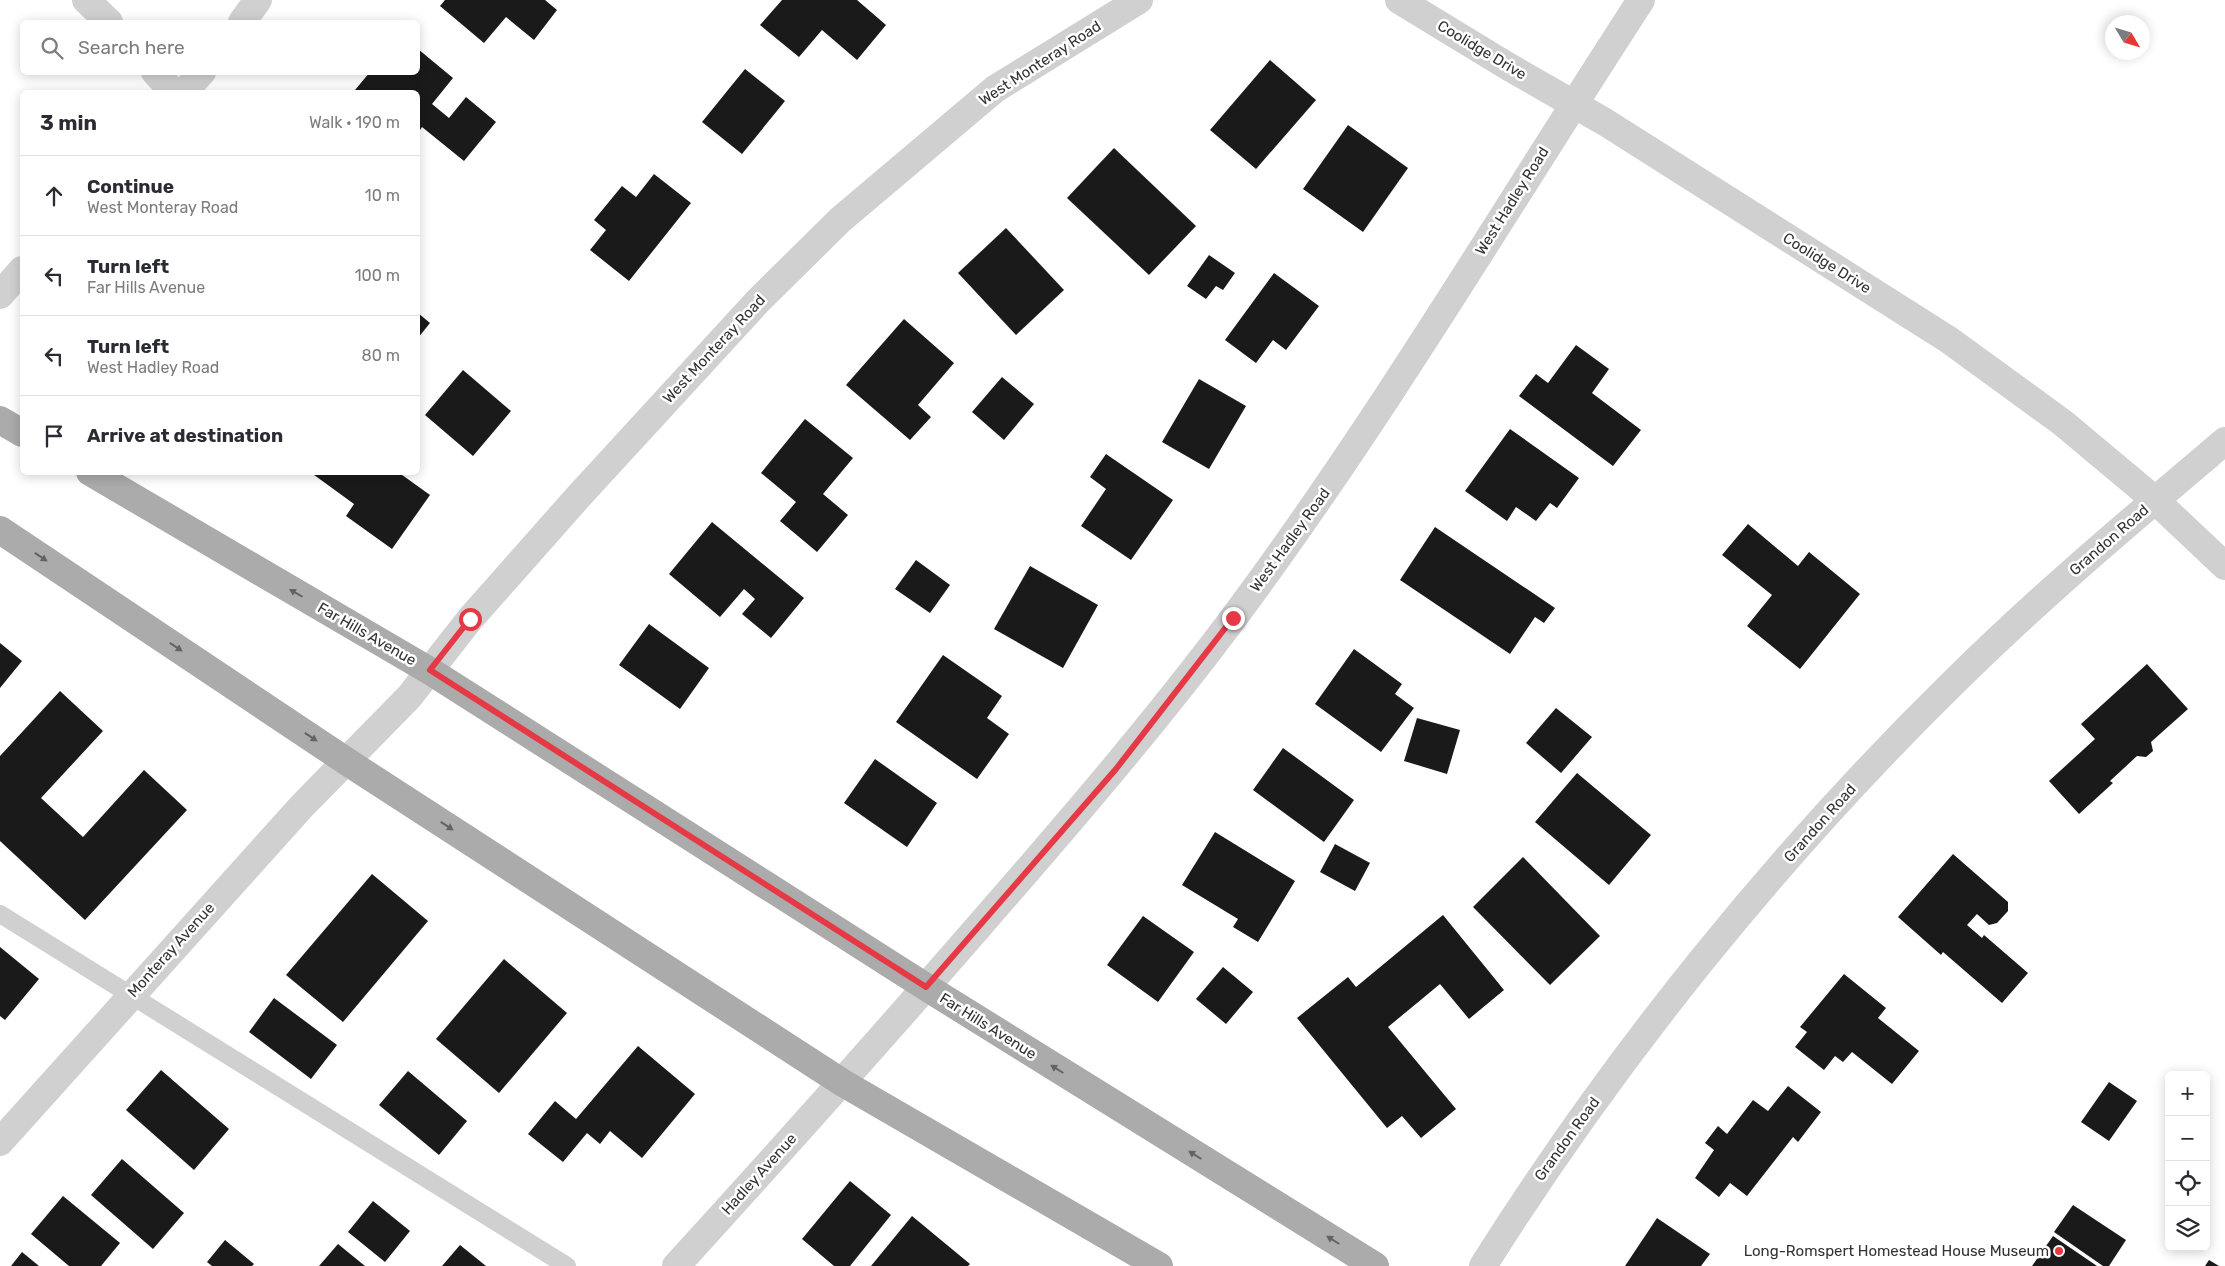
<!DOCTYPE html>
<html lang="en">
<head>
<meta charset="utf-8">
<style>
  body { margin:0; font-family:Rubik,sans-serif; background:#f2f2f3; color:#2b2b33 }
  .controls { position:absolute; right:15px; bottom:15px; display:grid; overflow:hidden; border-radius:8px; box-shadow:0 2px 12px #0003 }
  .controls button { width:45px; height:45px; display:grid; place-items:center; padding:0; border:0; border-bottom:1px solid #e1e1e2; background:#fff; color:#2b2b33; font:25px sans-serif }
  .compass { position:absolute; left:2105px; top:15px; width:45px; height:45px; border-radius:50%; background:#fff; box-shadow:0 2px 12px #0003; rotate:128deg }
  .stop { position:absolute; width:15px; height:15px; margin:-11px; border:4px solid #e63946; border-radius:50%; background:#fff }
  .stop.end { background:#e63946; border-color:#fff; box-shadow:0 1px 5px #0008 }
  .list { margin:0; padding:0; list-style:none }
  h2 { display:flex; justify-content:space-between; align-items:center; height:65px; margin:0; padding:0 20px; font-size:21px }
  h2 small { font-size:16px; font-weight:400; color:#7c7c81 }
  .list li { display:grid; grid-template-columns:32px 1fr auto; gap:15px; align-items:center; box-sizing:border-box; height:80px; padding:0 20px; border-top:1px solid #e1e1e2 }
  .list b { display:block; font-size:19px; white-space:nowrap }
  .list p { margin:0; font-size:16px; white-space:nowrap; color:#7c7c81 }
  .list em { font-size:16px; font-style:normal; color:#7c7c81 }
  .icon { flex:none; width:28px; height:28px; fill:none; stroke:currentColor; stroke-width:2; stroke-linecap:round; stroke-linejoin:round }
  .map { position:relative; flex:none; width:2225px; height:1266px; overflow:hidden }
  .search { position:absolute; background:#fff; box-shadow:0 2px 12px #0003; left:20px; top:20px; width:400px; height:55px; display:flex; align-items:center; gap:12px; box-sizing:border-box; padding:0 18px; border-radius:8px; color:#7c7c81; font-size:19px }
  .panel { position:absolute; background:#fff; box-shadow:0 2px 12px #0003; left:20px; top:90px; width:400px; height:385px; border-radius:8px }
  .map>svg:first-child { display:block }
  .building { fill:#1a1a1a }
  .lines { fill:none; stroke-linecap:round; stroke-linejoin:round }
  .lane { stroke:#d0d0d0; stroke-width:18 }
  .street { stroke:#d0d0d0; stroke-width:28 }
  .primary { stroke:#ababab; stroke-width:28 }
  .oneway { fill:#636363 }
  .route { stroke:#e63946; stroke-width:6 }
  .poi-dot { fill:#e63946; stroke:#fff; stroke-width:2 }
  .labels { text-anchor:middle; stroke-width:5; stroke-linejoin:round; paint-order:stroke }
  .street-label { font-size:15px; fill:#333; stroke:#fff }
  .poi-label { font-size:15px; fill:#333; stroke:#fff; text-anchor:end }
</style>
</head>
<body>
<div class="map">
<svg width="2225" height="1266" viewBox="0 0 2225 1266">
  <rect width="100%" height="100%" fill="#fff"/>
  <g class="building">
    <path d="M445 0H545L557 10 534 40 506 17 484 43 440 6Z"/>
    <path d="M782 0H857L886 25 857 60 822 30 799 57 760 25Z"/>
    <path d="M418 49 453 78 432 104 449 118 466 97 496 122 464 161 422 127 418 133V92H358L355 90 370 72H418Z"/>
    <path d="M1270 60 1316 100 1256 169 1210 130Z"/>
    <path d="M745 69 785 101 742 154 702 122Z"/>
    <path d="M1348 125 1408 168 1363 232 1303 189Z"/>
    <path d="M1114 148 1196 226 1149 275 1067 198Z"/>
    <path d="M654 174 691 203 629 281 590 250 606 230 594 220 622 186 636 197Z"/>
    <path d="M1006 228 1064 290 1016 335 958 273Z"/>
    <path d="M1209 255 1235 273 1223 290 1216 286 1206 299 1187 286Z"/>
    <path d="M1274 273 1319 306 1286 350 1273 340 1256 363 1225 340Z"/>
    <path d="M418 313 430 323 418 338Z"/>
    <path d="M904 319 954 363 918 405 931 417 910 440 846 385Z"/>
    <path d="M1576 345 1609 369 1592 393 1641 430 1613 466 1519 396 1536 374 1548 383Z"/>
    <path d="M463 370 511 411 473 456 425 415Z"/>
    <path d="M1002 377 1034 404 1004 440 972 412Z"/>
    <path d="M1199 379 1246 406 1209 469 1162 442Z"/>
    <path d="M805 419 853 458 823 494 848 515 817 552 780 521 796 502 761 473Z"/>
    <path d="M1510 429 1579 478 1557 508 1550 503 1536 521 1516 507 1507 521 1465 491Z"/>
    <path d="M1106 454 1173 500 1131 560 1081 526 1106 489 1090 477Z"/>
    <path d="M310 472H398L430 495 392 549 346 516 354 504Z"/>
    <path d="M712 522 804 598 771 638 742 614 755 599 744 589 720 617 669 574Z"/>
    <path d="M1748 524 1798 566 1809 552 1860 594 1800 669 1747 626 1772 595 1722 555Z"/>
    <path d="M1435 527 1555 608 1544 623 1535 617 1510 654 1400 580Z"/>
    <path d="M916 560 950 585 930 613 895 589Z"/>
    <path d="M1030 566 1098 605 1063 668 994 629Z"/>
    <path d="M649 624 709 668 680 709 619 665Z"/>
    <path d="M0 643 22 661 0 688Z"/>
    <path d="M1354 649 1402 684 1395 694 1414 708 1381 752 1315 704Z"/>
    <path d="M943 655 1002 696 987 718 1009 734 977 779 896 722Z"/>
    <path d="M2147 664 2188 709 2151 742 2153 751 2146 757 2137 756 2110 781 2113 783 2079 814 2049 781 2095 739 2081 724Z"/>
    <path d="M60 691 103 731 41 798 83 837 144 770 187 810 85 920 0 841V756Z"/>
    <path d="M1556 708 1592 737 1561 773 1526 743Z"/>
    <path d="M1417 718 1460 730 1447 774 1404 761Z"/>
    <path d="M1283 748 1354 800 1324 842 1253 790Z"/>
    <path d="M875 759 937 803 907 847 844 803Z"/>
    <path d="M1577 773 1651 835 1609 885 1535 822Z"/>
    <path d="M1215 832 1295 881 1258 942 1233 927 1238 919 1182 885Z"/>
    <path d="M1335 844 1370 863 1355 891 1320 872Z"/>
    <path d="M1953 854 2008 902V911L1997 923 1989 925 1977 914 1967 925 1982 938 1984 935 2028 973 2002 1003 1943 952 1941 955 1898 917Z"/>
    <path d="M1523 857 1600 936 1550 985 1473 907Z"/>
    <path d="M372 874 428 921 343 1022 286 975Z"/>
    <path d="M1443 915 1504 990 1469 1019 1440 984 1388 1027 1456 1109 1421 1138 1402 1116 1387 1128 1297 1018 1348 977 1356 987Z"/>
    <path d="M1143 916 1194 952 1158 1002 1107 965Z"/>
    <path d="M0 947 39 979 5 1020 0 1016Z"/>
    <path d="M504 959 567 1013 499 1093 436 1039Z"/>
    <path d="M1223 967 1253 992 1226 1024 1196 999Z"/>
    <path d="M1844 974 1886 1008 1878 1018 1919 1051 1892 1084 1852 1052 1843 1062 1835 1056 1824 1070 1795 1047 1807 1032 1800 1027Z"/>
    <path d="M274 998 337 1045 311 1079 249 1032Z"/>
    <path d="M638 1046 695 1094 642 1158 610 1131 600 1144 587 1133 563 1162 528 1134 555 1101 576 1119Z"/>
    <path d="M161 1070 229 1129 194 1170 126 1110Z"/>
    <path d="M408 1071 467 1121 439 1155 379 1105Z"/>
    <path d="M2109 1082 2137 1101 2109 1141 2081 1122Z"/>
    <path d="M1788 1086 1821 1112 1798 1142 1793 1137 1747 1196 1730 1183 1719 1197 1695 1178 1714 1150 1705 1143 1718 1126 1727 1134 1753 1100 1768 1111Z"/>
    <path d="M122 1159 184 1213 153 1249 91 1195Z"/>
    <path d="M850 1181 891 1215 850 1266H834L802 1239Z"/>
    <path d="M63 1196 120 1243 101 1266H69L31 1234Z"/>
    <path d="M373 1201 410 1231 385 1262 348 1232Z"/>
    <path d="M2073 1205 2126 1240 2109 1266H2103L2054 1232Z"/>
    <path d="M912 1216 970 1264 968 1266H871Z"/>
    <path d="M1657 1218 1710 1254 1701 1266H1625Z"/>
    <path d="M2053 1236 2097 1266H2032Z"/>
    <path d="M225 1240 254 1264 252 1266H212L207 1262Z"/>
    <path d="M338 1244 365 1266H319Z"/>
    <path d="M460 1245 486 1266H442Z"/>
    <path d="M22 1252 39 1266H11Z"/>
    <path d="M2209 1260 2219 1266H2205Z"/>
  </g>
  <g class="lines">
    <path class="lane" d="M0 914 567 1266"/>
    <g class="street">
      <path d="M86 0 109 22"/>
      <path d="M1399 0 1509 67 1605 122 1949 340 2063 423 2155 500 2225 566"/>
      <path d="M242 22 258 0"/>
      <path d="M155 72 173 92"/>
      <path d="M184 92 202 72"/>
      <path d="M0 295 22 270"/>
      <path d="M0 1142 302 806 409 697 470 619 578 497 758 301 840 220 995 89 1139 0"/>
      <path d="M676 1266C779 1153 880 1040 980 925 1068 824 1155 723 1235 616 1382 418 1507 206 1641 0"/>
      <path d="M1483 1266C1616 1055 1778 854 1957 679 2042 595 2134 518 2225 441"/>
    </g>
    <g class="primary">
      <path d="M0 420 22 433"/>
      <path d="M90 472 430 671 926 987 1375 1266"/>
      <path d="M0 530 346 761 843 1083 1159 1266"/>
    </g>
  </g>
  <defs><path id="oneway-solid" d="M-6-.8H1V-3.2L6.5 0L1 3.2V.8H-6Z" transform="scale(1.25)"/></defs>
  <g class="oneway">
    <use href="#oneway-solid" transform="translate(41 557) rotate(34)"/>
    <use href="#oneway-solid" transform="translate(296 593) rotate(-150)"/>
    <use href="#oneway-solid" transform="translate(176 647) rotate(34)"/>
    <use href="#oneway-solid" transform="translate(311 737) rotate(34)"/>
    <use href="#oneway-solid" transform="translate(447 826) rotate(33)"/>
    <use href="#oneway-solid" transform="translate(1057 1069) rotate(-148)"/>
    <use href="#oneway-solid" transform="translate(1195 1155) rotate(-148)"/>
    <use href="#oneway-solid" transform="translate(1333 1240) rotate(-148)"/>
  </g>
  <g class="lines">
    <path class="route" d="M470 619 430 670 926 987 1116 769 1233 618"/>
  </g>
  <circle class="poi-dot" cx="2059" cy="1251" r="5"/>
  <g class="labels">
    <g class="street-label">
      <text transform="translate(1482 50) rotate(31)" y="5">Coolidge Drive</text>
      <text transform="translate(1040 63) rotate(-33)" y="5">West Monteray Road</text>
      <text transform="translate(1512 201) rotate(-58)" y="5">West Hadley Road</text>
      <text transform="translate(1827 263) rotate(32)" y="5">Coolidge Drive</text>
      <text transform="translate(714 349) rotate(-47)" y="5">West Monteray Road</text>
      <text transform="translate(1290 540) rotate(-54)" y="5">West Hadley Road</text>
      <text transform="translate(2109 540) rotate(-41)" y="5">Grandon Road</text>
      <text transform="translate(367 634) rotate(30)" y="5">Far Hills Avenue</text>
      <text transform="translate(1820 823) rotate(-48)" y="5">Grandon Road</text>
      <text transform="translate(171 950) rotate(-48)" y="5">Monteray Avenue</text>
      <text transform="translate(988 1026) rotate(32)" y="5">Far Hills Avenue</text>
      <text transform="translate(1567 1139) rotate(-54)" y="5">Grandon Road</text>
      <text transform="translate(759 1174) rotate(-48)" y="5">Hadley Avenue</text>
    </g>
    <g class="poi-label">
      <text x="2049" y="1256">Long-Romspert Homestead House Museum</text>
    </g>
  </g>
</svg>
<div class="controls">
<button>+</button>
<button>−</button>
<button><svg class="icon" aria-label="locate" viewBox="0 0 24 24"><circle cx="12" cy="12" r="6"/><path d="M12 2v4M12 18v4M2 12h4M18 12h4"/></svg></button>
<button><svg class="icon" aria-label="layers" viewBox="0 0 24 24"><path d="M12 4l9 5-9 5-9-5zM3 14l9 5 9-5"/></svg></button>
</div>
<svg class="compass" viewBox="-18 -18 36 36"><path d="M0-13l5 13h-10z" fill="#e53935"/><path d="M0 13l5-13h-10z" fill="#7c7c81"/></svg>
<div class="stop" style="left:470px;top:619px"></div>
<div class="stop end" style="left:1233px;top:618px"></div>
<div class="search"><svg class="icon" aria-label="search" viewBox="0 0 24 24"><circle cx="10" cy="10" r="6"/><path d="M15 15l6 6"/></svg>Search here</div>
<section class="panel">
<h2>3 min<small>Walk · 190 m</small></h2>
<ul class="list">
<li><svg class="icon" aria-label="ahead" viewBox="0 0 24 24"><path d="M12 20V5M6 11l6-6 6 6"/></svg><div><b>Continue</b><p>West Monteray Road</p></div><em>10 m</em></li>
<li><svg class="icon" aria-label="left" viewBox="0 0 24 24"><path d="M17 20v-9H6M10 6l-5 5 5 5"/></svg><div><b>Turn left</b><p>Far Hills Avenue</p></div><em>100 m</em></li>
<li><svg class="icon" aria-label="left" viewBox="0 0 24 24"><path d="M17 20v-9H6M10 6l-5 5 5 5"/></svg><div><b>Turn left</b><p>West Hadley Road</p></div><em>80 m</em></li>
<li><svg class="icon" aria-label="arrive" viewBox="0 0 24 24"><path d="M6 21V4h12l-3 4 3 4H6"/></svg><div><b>Arrive at destination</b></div></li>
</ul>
</section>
</div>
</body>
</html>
